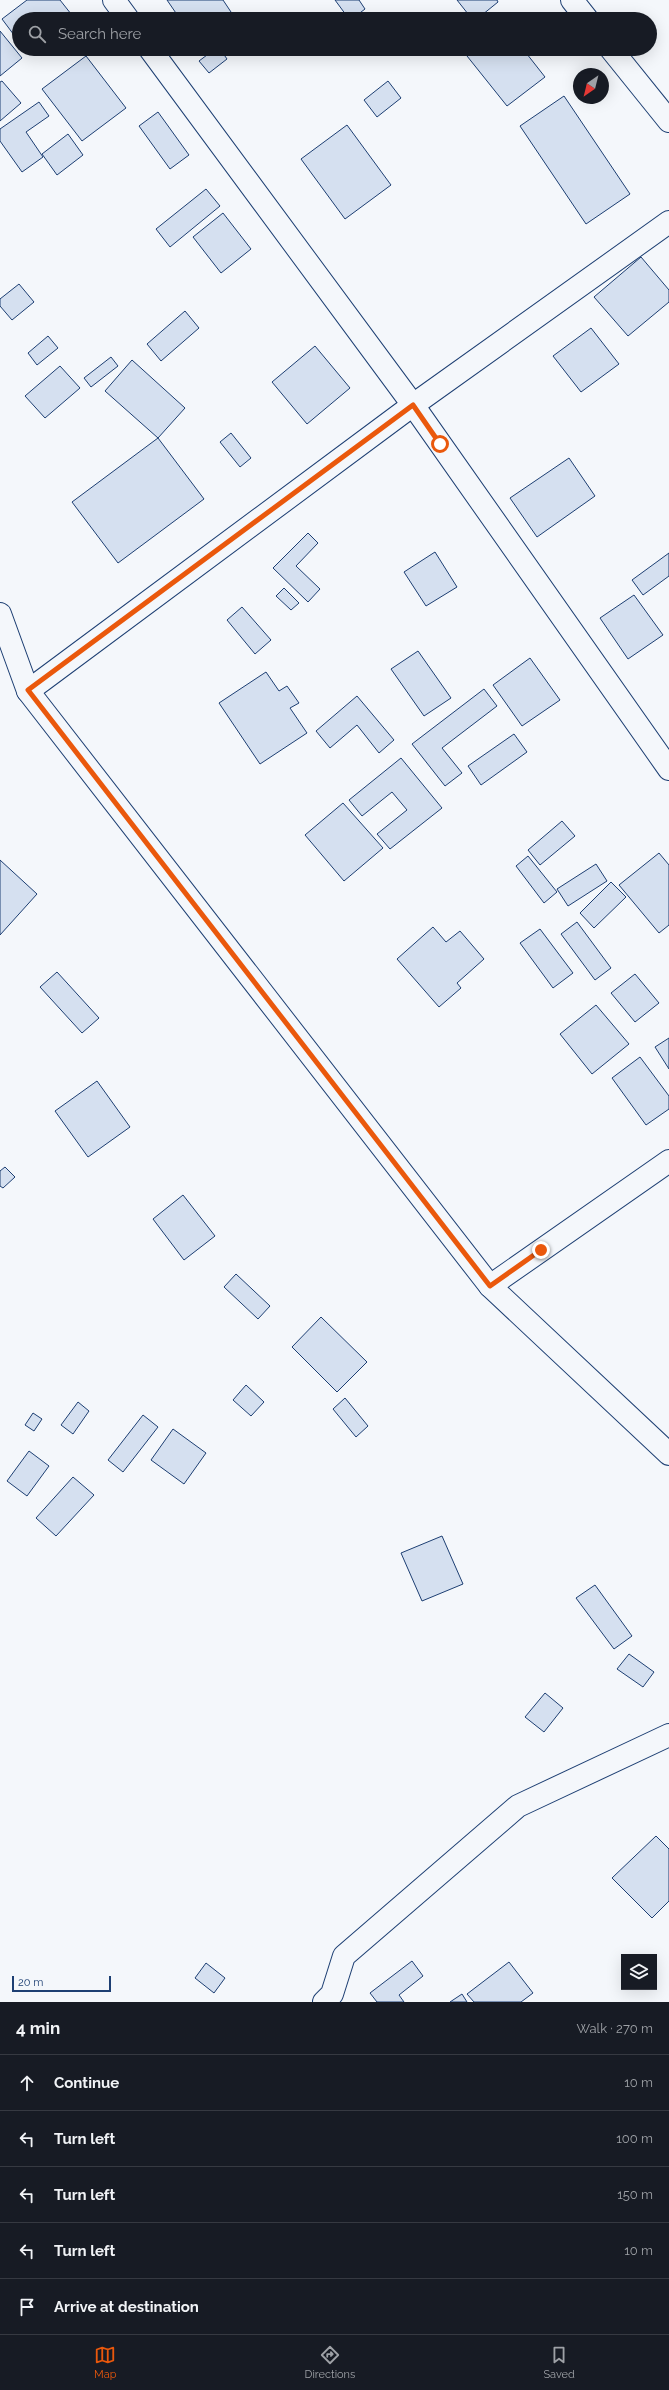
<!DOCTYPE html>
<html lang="en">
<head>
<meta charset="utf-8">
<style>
  body { margin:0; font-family:Raleway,sans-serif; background:#242831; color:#f1f3f6 }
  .controls { position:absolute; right:12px; bottom:12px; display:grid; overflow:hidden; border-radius:0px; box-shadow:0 4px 16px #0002 }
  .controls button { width:36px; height:36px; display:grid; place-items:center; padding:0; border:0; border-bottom:1px solid #363941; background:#171b24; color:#f1f3f6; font:20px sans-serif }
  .compass { position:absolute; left:573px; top:68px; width:36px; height:36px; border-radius:50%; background:#171b24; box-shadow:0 4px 16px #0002; rotate:215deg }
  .scale { position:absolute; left:12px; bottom:10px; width:99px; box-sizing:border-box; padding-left:4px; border:2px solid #1d3f73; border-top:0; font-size:11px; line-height:14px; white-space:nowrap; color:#1d3f73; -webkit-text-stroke:3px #f4f7fb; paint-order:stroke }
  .stop { position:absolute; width:12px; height:12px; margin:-9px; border:3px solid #ea580c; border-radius:50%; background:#fff }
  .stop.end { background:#ea580c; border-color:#fff; box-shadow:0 1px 4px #0008 }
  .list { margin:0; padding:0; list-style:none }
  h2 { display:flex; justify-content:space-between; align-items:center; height:52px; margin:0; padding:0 16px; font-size:17px }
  h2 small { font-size:13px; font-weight:400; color:#9ea1a6 }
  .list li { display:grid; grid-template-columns:26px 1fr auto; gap:12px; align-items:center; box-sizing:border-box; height:56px; padding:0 16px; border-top:1px solid #363941 }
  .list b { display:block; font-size:15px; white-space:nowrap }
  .list em { font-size:13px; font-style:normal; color:#9ea1a6 }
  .icon { flex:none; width:22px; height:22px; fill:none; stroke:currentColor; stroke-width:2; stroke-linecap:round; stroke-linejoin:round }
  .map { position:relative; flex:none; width:669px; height:2002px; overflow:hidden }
  .search { position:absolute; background:#171b24; box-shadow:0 4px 16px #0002; left:12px; right:12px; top:12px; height:44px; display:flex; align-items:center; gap:10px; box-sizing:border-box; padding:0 14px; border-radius:22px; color:#9ea1a6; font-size:15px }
  .sheet { height:332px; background:#171b24 }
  nav { display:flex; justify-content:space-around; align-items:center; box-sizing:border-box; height:56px; border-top:1px solid #363941; background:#171b24; font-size:11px; color:#9ea1a6 }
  nav a { display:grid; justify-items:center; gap:2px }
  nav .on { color:#ea580c }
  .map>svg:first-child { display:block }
  .building { fill:#d5e0f0; stroke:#1d3f73 }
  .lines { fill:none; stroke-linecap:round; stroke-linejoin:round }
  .street-casing { stroke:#1d3f73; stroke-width:24 }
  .street { stroke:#f4f7fb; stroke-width:22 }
  .route { stroke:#ea580c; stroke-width:5 }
</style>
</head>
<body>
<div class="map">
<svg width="669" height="2002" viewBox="0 0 669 2002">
  <rect width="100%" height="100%" fill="#f4f7fb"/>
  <g class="building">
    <path d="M27 0H60L75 19H19V32L14 35 2 19Z"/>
    <path d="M167 0H223L235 18 180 19Z"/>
    <path d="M335 0H359L365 9 352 19H349Z"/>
    <path d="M457 0H497L498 2 477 19H472Z"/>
    <path d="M512 13 517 19H504Z"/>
    <path d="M0 31 22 58 0 76Z"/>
    <path d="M215 49H220L227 59 209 73 199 61Z"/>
    <path d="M466 49H523L545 77 507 106 463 51Z"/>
    <path d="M86 56 126 108 82 141 42 89Z"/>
    <path d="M2 81 21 103 0 121V82Z"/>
    <path d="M388 81 401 98 377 117 364 100Z"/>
    <path d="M564 96 630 194 586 224 520 126Z"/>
    <path d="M39 102 49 116 26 132 43 157 22 172 0 141V129Z"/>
    <path d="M158 112 189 155 170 169 139 126Z"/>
    <path d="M347 125 391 185 345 219 301 159Z"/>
    <path d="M68 134 83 155 57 175 42 154Z"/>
    <path d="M206 189 220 206 170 247 156 229Z"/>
    <path d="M223 213 251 249 221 273 193 237Z"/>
    <path d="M641 257 669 290V302L628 336 594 297Z"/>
    <path d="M19 284 34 302 12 320 0 306V299Z"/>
    <path d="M185 311 199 328 161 361 147 344Z"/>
    <path d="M591 328 619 364 581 392 553 356Z"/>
    <path d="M48 336 58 348 37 365 28 353Z"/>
    <path d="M315 346 350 388 307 424 272 382Z"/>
    <path d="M111 357 118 366 91 387 84 378Z"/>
    <path d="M132 360 185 408 158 438 105 391Z"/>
    <path d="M60 366 80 388 45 418 25 396Z"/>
    <path d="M231 433 251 458 240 467 220 442Z"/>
    <path d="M158 438 204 499 118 563 72 502Z"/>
    <path d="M569 458 595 496 537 537 510 498Z"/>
    <path d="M308 533 318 543 296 566 320 589 308 602 273 568Z"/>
    <path d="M435 552 457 587 426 606 404 572Z"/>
    <path d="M669 553V576L643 595 632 580Z"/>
    <path d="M284 588 299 603 291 610 276 596Z"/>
    <path d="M634 595 663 635 628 659 600 618Z"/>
    <path d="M242 607 271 640 255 654 227 620Z"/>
    <path d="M418 651 451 698 424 716 391 669Z"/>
    <path d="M530 658 560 700 522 726 493 685Z"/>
    <path d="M266 672 279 691 287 686 299 703 290 708 307 733 260 764 219 703Z"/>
    <path d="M484 689 497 706 442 748 462 773 445 786 412 744Z"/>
    <path d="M357 696 394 740 379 753 357 725 330 748 316 731Z"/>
    <path d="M514 734 527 752 481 785 468 766Z"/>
    <path d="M401 758 442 808 390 849 377 834 407 810 392 792 362 816 349 800Z"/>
    <path d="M343 803 383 848 344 881 305 835Z"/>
    <path d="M562 821 575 836 540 865 528 850Z"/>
    <path d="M659 853 669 865V925L659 933 619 885Z"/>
    <path d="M528 856 557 892 544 903 516 866Z"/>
    <path d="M0 860 37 894 0 935Z"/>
    <path d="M596 864 607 881 568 906 557 889Z"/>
    <path d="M611 882 626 897 594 928 580 913Z"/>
    <path d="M577 922 611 968 595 980 561 934Z"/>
    <path d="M433 927 446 942 460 931 484 959 457 983 461 988 439 1007 397 959Z"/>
    <path d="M540 929 573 973 553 988 520 943Z"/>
    <path d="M57 972 99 1018 82 1033 40 987Z"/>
    <path d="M635 974 659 1003 635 1022 611 993Z"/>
    <path d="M596 1005 629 1044 592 1074 560 1034Z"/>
    <path d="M669 1038V1069L655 1047Z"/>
    <path d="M640 1057 669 1096V1109L646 1125 612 1078Z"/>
    <path d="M97 1081 130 1127 88 1157 55 1111Z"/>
    <path d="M5 1167 15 1177 3 1188 0 1186V1171Z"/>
    <path d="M183 1195 215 1236 184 1260 153 1219Z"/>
    <path d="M236 1274 270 1306 258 1319 224 1287Z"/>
    <path d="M321 1317 367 1362 337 1392 292 1347Z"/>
    <path d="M246 1385 264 1402 251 1416 233 1400Z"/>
    <path d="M345 1398 368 1426 356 1437 333 1409Z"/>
    <path d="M78 1402 89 1411 73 1434 61 1425Z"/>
    <path d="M33 1413 42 1419 34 1431 25 1425Z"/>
    <path d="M143 1415 158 1427 123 1472 108 1460Z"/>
    <path d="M173 1429 206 1453 184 1484 151 1460Z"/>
    <path d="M29 1451 49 1466 27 1496 7 1481Z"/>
    <path d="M73 1477 94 1495 56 1536 36 1518Z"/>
    <path d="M442 1536 463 1584 422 1601 401 1553Z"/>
    <path d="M595 1585 632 1636 614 1649 576 1598Z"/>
    <path d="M629 1654 654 1672 643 1687 617 1669Z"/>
    <path d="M545 1693 563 1708 544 1732 525 1717Z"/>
    <path d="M656 1836 669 1849V1901L652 1918 612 1878Z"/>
    <path d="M412 1961 423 1976 399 1995 404 2002H377L370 1993Z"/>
    <path d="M509 1962 533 1993 521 2002H474L467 1994Z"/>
    <path d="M206 1963 225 1978 214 1993 195 1978Z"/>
    <path d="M462 1994 467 2002H450Z"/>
  </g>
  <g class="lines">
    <defs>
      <g id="street">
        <path d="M114 0 128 19"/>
        <path d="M572 0 587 19"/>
        <path d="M150 49 413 405 669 769"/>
        <path d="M611 49 669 121"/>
        <path d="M0 614 28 691 490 1286 669 1454"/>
        <path d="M28 691 413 405 669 222"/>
        <path d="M490 1286 669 1161"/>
        <path d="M324 2002 332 1994 344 1956 518 1806 669 1735"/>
      </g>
    </defs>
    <use href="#street" class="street-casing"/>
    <use href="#street" class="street"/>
  </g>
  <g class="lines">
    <path class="route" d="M440 444 413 405 28 690 490 1286 541 1250"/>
  </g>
</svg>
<div class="controls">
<button><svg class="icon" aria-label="layers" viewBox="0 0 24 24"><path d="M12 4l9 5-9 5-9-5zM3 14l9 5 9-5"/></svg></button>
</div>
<svg class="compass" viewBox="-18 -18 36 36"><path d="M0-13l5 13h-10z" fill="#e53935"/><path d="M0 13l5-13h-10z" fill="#9ea1a6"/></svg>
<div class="scale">20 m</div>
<div class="stop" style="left:440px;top:444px"></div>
<div class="stop end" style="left:541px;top:1250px"></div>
<div class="search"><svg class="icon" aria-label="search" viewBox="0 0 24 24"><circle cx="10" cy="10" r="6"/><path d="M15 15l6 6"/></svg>Search here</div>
</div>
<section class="sheet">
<h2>4 min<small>Walk · 270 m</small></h2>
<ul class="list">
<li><svg class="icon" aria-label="ahead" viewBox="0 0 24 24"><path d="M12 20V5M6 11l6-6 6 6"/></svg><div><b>Continue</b></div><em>10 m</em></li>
<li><svg class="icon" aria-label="left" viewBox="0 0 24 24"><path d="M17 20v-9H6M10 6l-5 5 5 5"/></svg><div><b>Turn left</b></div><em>100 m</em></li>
<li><svg class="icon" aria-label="left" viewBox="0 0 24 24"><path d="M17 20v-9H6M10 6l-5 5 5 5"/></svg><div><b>Turn left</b></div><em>150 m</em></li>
<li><svg class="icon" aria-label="left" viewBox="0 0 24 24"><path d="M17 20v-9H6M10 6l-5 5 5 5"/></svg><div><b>Turn left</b></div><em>10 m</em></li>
<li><svg class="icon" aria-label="arrive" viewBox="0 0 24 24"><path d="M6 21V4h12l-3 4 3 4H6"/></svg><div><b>Arrive at destination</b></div></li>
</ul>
</section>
<nav>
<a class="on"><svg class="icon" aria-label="map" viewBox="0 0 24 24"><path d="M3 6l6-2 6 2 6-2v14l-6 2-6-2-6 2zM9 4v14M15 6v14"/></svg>Map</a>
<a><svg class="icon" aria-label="directions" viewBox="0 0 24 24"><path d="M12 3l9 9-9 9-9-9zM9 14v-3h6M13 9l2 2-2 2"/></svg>Directions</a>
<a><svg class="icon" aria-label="saved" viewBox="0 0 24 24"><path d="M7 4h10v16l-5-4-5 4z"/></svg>Saved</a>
</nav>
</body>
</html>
